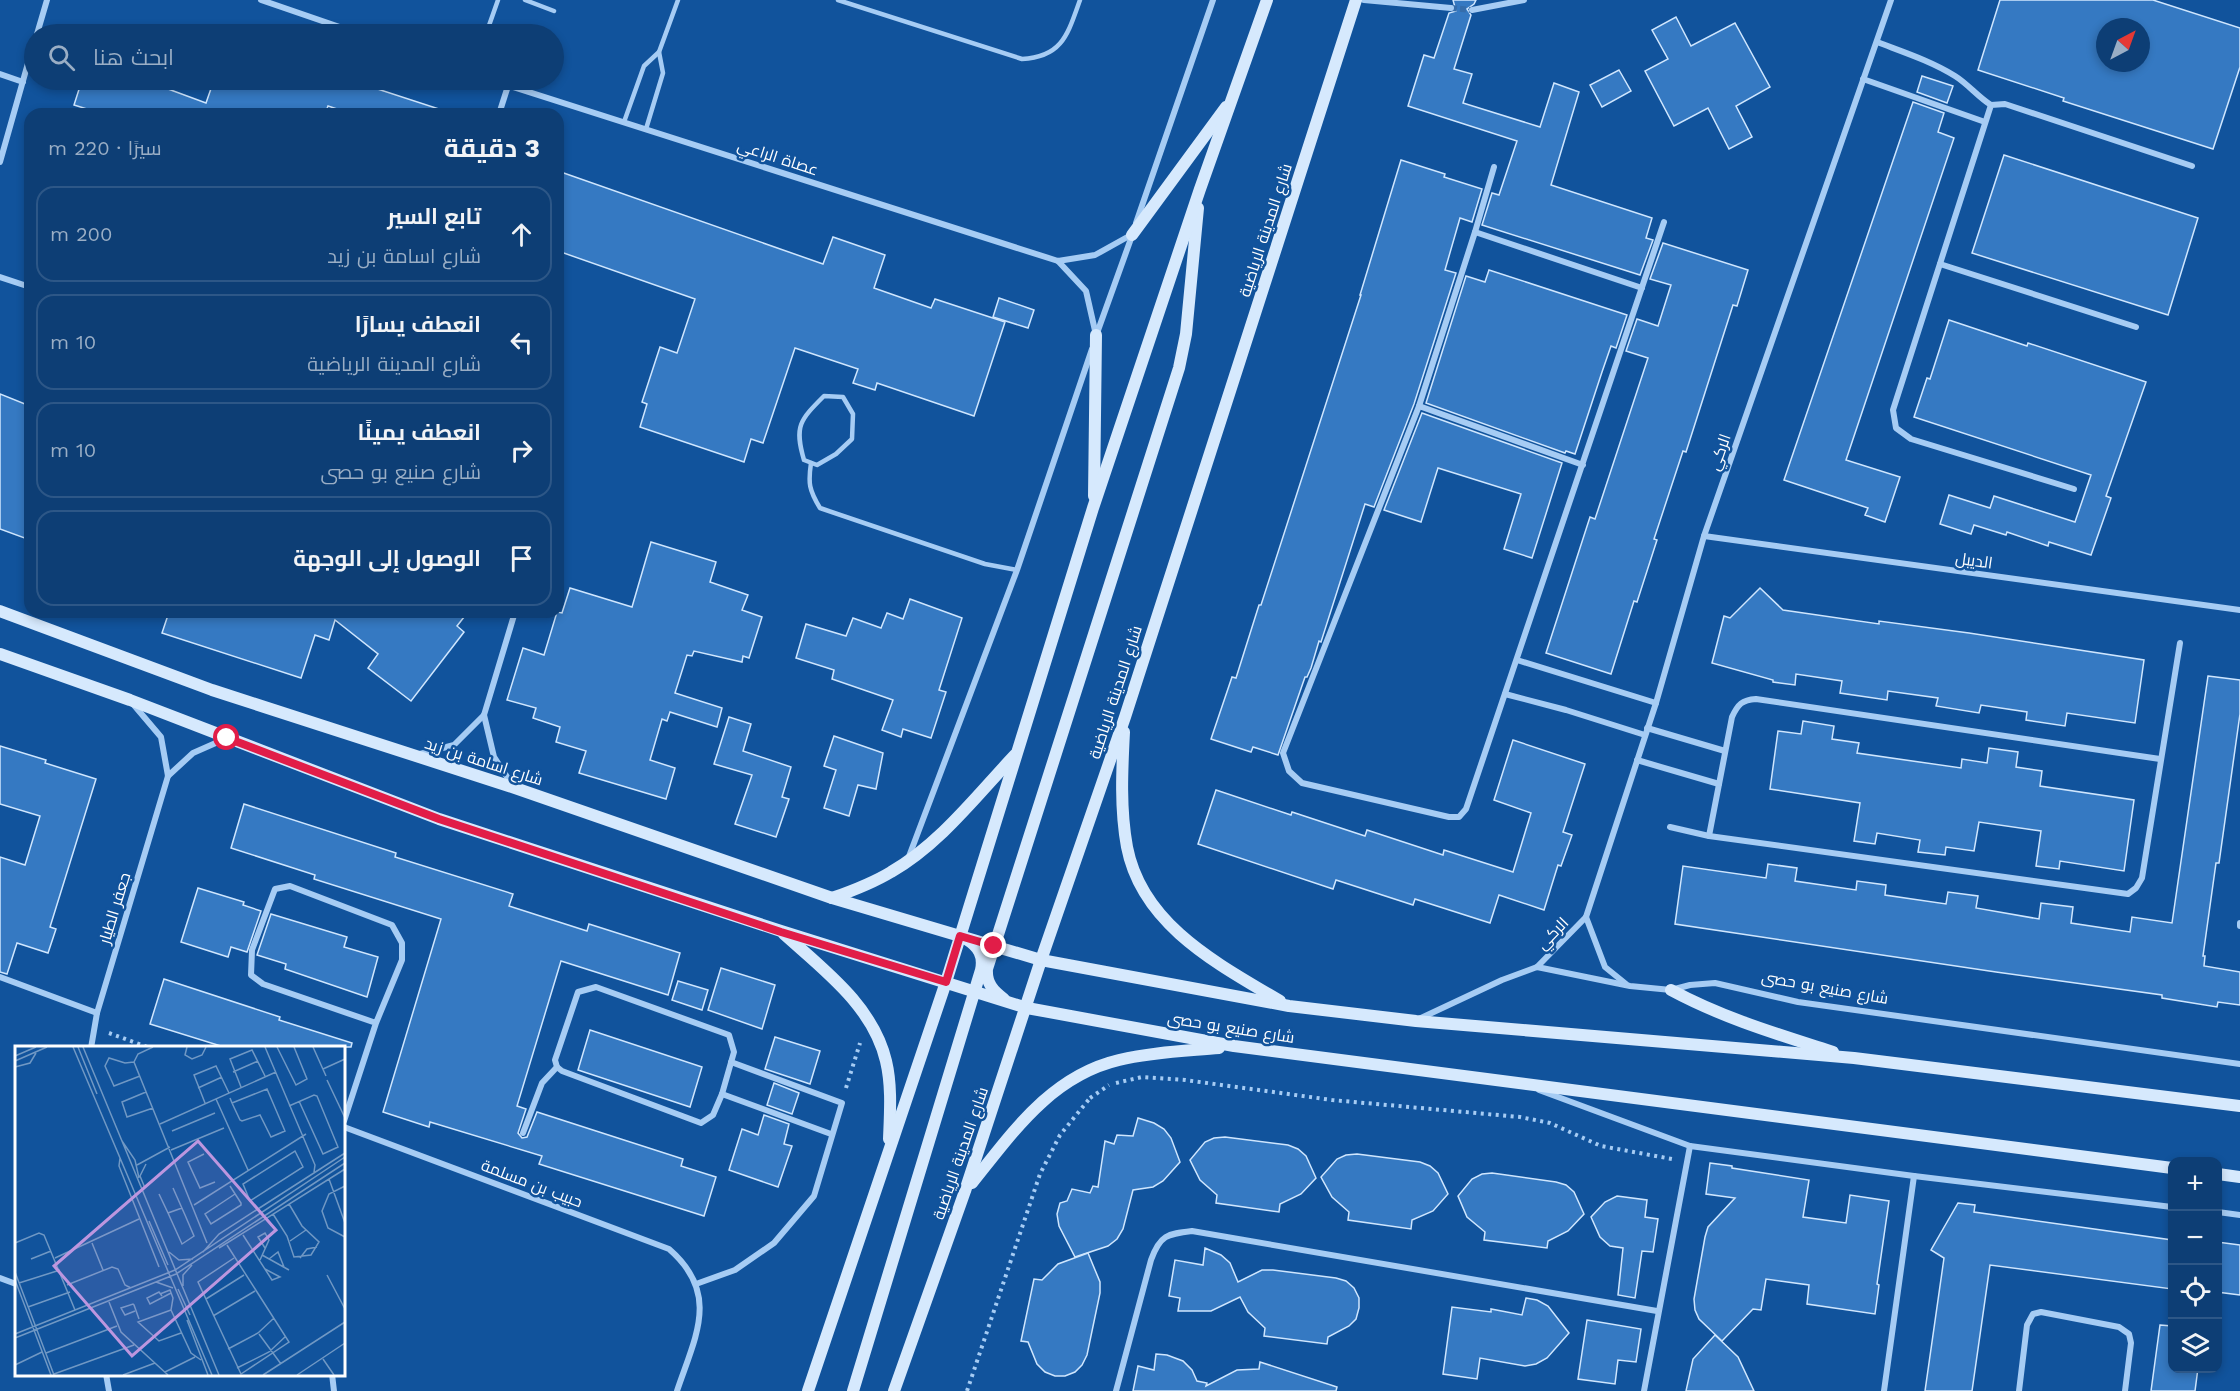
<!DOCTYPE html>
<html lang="ar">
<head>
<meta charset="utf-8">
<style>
  body { margin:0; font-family:"Work Sans",Cairo,sans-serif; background:#16457a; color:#f1f3f6; direction:rtl }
  .controls { position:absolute; right:18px; bottom:18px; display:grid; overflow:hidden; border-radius:12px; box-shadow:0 3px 9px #0003 }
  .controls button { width:54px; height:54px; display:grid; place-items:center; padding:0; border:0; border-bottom:2px solid #2d5787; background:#0d3e75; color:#f1f3f6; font:30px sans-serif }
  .compass { position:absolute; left:2096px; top:18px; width:54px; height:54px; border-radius:50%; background:#0d3e75; box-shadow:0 3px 9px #0003; rotate:41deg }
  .stop { position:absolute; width:18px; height:18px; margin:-14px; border:4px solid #e11d48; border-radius:50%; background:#fff }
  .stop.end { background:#e11d48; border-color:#fff; box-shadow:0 2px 6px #0008 }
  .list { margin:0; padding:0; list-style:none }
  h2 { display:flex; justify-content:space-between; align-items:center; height:78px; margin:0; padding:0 24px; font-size:26px }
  h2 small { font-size:20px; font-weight:400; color:#9aaec5 }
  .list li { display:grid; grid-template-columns:39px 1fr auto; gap:18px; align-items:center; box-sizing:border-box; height:96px; margin:0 12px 12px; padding:0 12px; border:2px solid #2d5787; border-radius:18px }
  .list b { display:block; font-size:22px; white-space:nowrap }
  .list p { margin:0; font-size:20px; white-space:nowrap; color:#9aaec5 }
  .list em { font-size:20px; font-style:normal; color:#9aaec5 }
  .icon { flex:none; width:33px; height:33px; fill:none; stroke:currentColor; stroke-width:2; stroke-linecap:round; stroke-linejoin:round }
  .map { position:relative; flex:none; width:2240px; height:1391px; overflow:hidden; direction:ltr }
  .search { position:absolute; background:#0d3e75; box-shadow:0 3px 9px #0003; left:24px; top:24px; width:540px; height:66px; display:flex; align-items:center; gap:15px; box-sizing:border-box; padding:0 21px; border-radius:33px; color:#9aaec5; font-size:22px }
  .panel { position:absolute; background:#0d3e75; box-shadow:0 3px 9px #0003; left:24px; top:108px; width:540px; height:510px; border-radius:18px; direction:rtl }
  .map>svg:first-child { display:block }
  .building { fill:#3579c2; stroke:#cfe6fe; stroke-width:1.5; fill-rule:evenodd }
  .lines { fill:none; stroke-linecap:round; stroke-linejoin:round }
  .street-tunnel { stroke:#356dab; stroke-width:6; stroke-dasharray:6 3; stroke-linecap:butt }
  .path { stroke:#a6ccf4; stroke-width:4; stroke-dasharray:3 4.5; stroke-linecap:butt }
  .lane { stroke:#a6ccf4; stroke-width:4.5 }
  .street { stroke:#a6ccf4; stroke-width:6 }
  .secondary { stroke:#d6e9fd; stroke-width:12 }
  .route { stroke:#e11d48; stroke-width:8 }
  .labels { text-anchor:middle; stroke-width:5; stroke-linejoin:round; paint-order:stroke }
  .street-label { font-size:16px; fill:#fff; stroke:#11539c }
  .inset-road { fill:none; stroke:#7098c4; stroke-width:1.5 }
  .view { fill:#bd96df; fill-opacity:0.15; stroke:#bd96df; stroke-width:3 }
  .inset-edge { fill:none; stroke:#fff; stroke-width:3 }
</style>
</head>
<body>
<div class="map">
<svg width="2240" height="1391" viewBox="0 0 2240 1391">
  <rect width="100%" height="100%" fill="#11539c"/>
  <g class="building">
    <path d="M1453 0H1476L1474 4 1467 9 1471 15 1454 69 1472 74 1463 103 1540 127 1554 83 1579 92 1551 185 1652 218 1646 238 1653 240 1640 275 1482 225 1492 193 1499 195 1517 141 1408 106 1424 55 1434 58 1449 13 1456 11Z"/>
    <path d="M2000 0H2153L2240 28V67L2213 149 2063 101 2064 98 1978 70ZM2105 27H2141V63H2105Z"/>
    <path d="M1676 17 1691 46 1735 23 1770 87 1736 106 1752 137 1729 149 1708 108 1674 126 1645 71 1668 59 1652 30Z"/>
    <path d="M1619 70 1631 91 1602 107 1590 85Z"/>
    <path d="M1922 76 1953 86 1947 103 1917 92Z"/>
    <path d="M82 80H162L160 86 206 103 214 80H350L442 110 441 114H352L328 106 325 114H103L74 105Z"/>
    <path d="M1913 102 1944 113 1938 132 1954 138 1846 460 1900 477 1885 522 1865 515 1868 508 1784 480Z"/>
    <path d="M2004 155 2198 218 2168 315 1972 253Z"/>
    <path d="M1401 160 1445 174 1444 177 1482 189 1472 222 1460 218 1445 270 1456 273 1414 404 1374 507 1365 504 1321 642 1319 641 1311 668 1307 677H1305L1278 755 1253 747 1251 752 1211 739 1232 677 1236 678 1259 605H1261L1361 295H1360Z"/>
    <path d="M558 171 823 264 833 237 885 255 874 288 931 308 935 299 1005 322 974 416 877 383 875 390 853 383 858 369 795 348 763 443 751 439 744 462 640 427 647 404 642 402 660 347 677 353 695 299 558 251Z"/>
    <path d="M1663 243 1748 270 1737 306 1733 305 1686 452 1683 451 1654 539 1657 540 1637 602 1634 601 1611 674 1546 653 1590 517 1595 519 1648 358 1626 351 1637 319 1658 326 1671 285 1650 279Z"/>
    <path d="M1489 270 1627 315 1616 348 1611 346 1602 372 1575 454 1566 451 1565 453 1426 403 1466 276 1485 282Z"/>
    <path d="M999 298 1034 310 1028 328 993 317Z"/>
    <path d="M1949 320 2027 346 2028 343 2146 382 2106 496 2111 498 2091 555 2049 542 2048 546 2007 532 2006 535 1974 525 1971 534 1940 524 1949 495 1990 508 1994 496 2075 522 2091 475 1914 417 1927 378 1930 379Z"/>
    <path d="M0 394 30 406V540L0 529Z"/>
    <path d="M1422 413 1562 463 1532 558 1504 549 1521 494 1438 468 1421 522 1384 510Z"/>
    <path d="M651 542 716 562 710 582 748 595 742 610 762 617 749 658 743 656 742 662 694 651 692 656 687 655 675 693 722 708 717 727 670 712 667 721 662 719 650 760 675 768 666 799 579 773 586 751 556 742 560 727 533 718 536 708 507 700 523 648 544 655 557 612 562 613 570 588 632 607Z"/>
    <path d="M1760 588 1783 610 1879 624V621L1969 633 2144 660 2135 723 2067 713 2065 726 2026 720 2027 712 1981 705 1979 713 1936 706 1938 698 1888 691 1887 700 1840 693 1842 681 1796 674 1795 685 1773 682V680L1712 663 1724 616 1730 618Z"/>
    <path d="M910 599 962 618 939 690 946 692 931 738 903 729 901 737 882 730 893 700 832 679 834 670 796 658 806 624 846 636 853 618 881 628 887 613 903 619Z"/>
    <path d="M169 612H468L457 626 464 632 411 701 368 668 378 654 335 620 329 640 315 635 301 678 162 633Z"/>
    <path d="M2208 676 2240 680V714L2219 863H2216L2203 956H2205L2204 966 2240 972V1005L2218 1002 2217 1007 2162 998V995L1996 972 1675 924 1683 866 1766 878 1768 864 1797 868 1795 881 1856 890 1857 881 1886 885 1885 895 1946 904 1948 892 1978 896 1976 908 2039 919 2041 903 2073 907 2071 923 2130 932 2132 917 2172 923Z"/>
    <path d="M729 717 751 724 743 751 791 767 782 797 789 799 776 837 735 824 752 775 714 764Z"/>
    <path d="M1803 721 1834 726 1832 739 1859 743 1857 753 1961 768 1962 759 1987 763 1989 748 2018 752 2016 767 2042 771 2040 786 2134 800 2124 871 2060 861 2059 869 2036 866 2041 831 1979 822 1974 851 1946 847 1945 855 1918 852 1920 840 1877 833 1875 844 1854 841 1860 803 1770 789 1778 731 1801 734Z"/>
    <path d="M834 736 883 753 876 789 858 785 849 816 824 808 836 770 824 766Z"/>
    <path d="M1513 740 1585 764 1563 832 1572 835 1561 866 1558 865 1544 910 1499 895 1490 923 1415 899 1413 905 1336 880 1333 889 1198 844 1216 790 1291 815 1292 812 1365 836 1367 830 1443 855 1444 850 1513 872 1531 813 1494 800Z"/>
    <path d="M0 746 46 760 45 763 96 779 50 927 56 929 48 953 17 943 7 974 0 972V857L25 865 40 816 0 804Z"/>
    <path d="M244 804 396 853 395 857 513 894 509 906 587 931 589 924 680 953 668 995 561 961 517 1106 526 1109 518 1133 522 1138 527 1137 537 1112 683 1159 681 1166 716 1177 704 1216 539 1164 542 1156 430 1122 429 1127 383 1112 441 919 314 879 315 875 231 848Z"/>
    <path d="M198 888 244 902 243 905 261 911 247 952 231 947 228 957 181 942Z"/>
    <path d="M271 914 347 937 344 947 378 957 367 997 285 969 286 964 257 955Z"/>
    <path d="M721 968 775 985 762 1029 708 1010Z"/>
    <path d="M164 979 280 1017 279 1020 352 1043 351 1047H224L150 1024Z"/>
    <path d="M678 981 708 990 702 1010 672 1000Z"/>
    <path d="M590 1030 702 1067 690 1107 578 1070Z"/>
    <path d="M775 1037 820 1051 810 1084 765 1069Z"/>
    <path d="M774 1083 799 1093 792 1114 767 1105Z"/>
    <path d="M764 1115 789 1124 784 1144 792 1146 778 1187 729 1170 742 1129 758 1135Z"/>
    <path d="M1138 1118 1154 1123 1164 1129 1171 1138 1180 1162 1163 1181 1153 1187 1133 1190 1123 1229 1117 1239 1108 1246 1075 1257 1059 1226 1057 1214 1060 1203 1067 1201 1072 1189 1090 1193 1093 1186 1098 1187 1105 1141 1114 1144 1117 1135 1133 1136Z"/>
    <path d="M1225 1137 1288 1145 1298 1149 1306 1156 1316 1178 1301 1194 1280 1204 1279 1212 1216 1203 1217 1195 1200 1180 1190 1160 1205 1142 1214 1138Z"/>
    <path d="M1357 1154 1420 1162 1430 1166 1438 1173 1448 1194 1433 1211 1412 1220 1411 1229 1348 1220 1349 1212 1332 1197 1321 1177 1337 1159 1346 1155Z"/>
    <path d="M1710 1163 1732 1166V1168L1809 1180 1803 1217 1846 1223 1850 1195 1889 1201 1877 1284 1879 1285 1875 1314 1807 1304 1809 1285 1766 1279 1761 1310 1753 1309 1722 1341 1699 1319 1695 1310 1694 1299 1705 1237 1708 1227 1735 1198 1706 1194Z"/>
    <path d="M1492 1173 1556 1182 1566 1185 1574 1192 1584 1214 1568 1231 1548 1241 1547 1248 1484 1240 1485 1232 1467 1217 1458 1196 1472 1179 1482 1174Z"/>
    <path d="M1617 1196 1647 1200 1645 1217 1658 1219 1653 1252 1642 1251 1635 1298 1618 1295 1623 1248 1610 1246 1600 1237 1591 1217 1605 1202Z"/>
    <path d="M1958 1203 1975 1205 1974 1212 2172 1240V1289L1990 1265 1972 1391H1925L1944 1258 1931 1250Z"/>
    <path d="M2217 1242 2240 1245V1295L2217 1292Z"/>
    <path d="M1205 1248 1221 1255 1230 1263 1238 1282 1262 1270H1273L1336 1278 1346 1281 1354 1288 1359 1298V1308L1356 1319 1349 1326 1328 1337 1327 1344 1264 1336 1265 1328 1248 1312 1240 1297 1211 1311H1178L1180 1298 1169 1296 1175 1260 1203 1265Z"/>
    <path d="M1088 1253 1100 1282V1293L1087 1355 1082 1365 1075 1372 1065 1376H1055L1045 1372 1037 1364 1028 1342 1021 1341 1034 1279 1042 1280 1058 1264Z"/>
    <path d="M1526 1298 1537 1300 1548 1306 1569 1333 1547 1358 1536 1364 1525 1366 1480 1358 1477 1379 1443 1374 1452 1307 1491 1312V1309L1522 1315Z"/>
    <path d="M1587 1320 1641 1329 1636 1362 1618 1360 1615 1384 1578 1379Z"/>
    <path d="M2160 1325 2172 1326V1368H2198L2195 1391H2151Z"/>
    <path d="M1715 1335 1738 1357 1754 1391H1686L1693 1359Z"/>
    <path d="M1156 1354 1167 1355 1183 1361 1192 1370 1197 1381 1207 1383 1206 1386 1237 1370 1259 1369 1260 1362 1337 1387 1336 1391H1133L1138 1366 1154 1370Z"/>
  </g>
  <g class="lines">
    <path class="street-tunnel" d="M1451 8 1472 10"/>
    <g class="path">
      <path d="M109 1033 150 1048"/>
      <path d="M1116 1083 1142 1077 1185 1080 1332 1100 1520 1117 1550 1123 1601 1146 1672 1159"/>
      <path d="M846 1088 860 1043"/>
      <path d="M1090 1098 1109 1085"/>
      <path d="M967 1391 1040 1174 1060 1135 1090 1098"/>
    </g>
    <g class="lane">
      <path d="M525 0 554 11"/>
      <path d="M838 0 1022 59C1063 57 1068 33 1080 0"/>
      <path d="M486 34 498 0"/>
      <path d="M624 122 644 66 659 52 678 0"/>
      <path d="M646 129 663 73 659 52"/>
      <path d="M824 396 843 397 853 414 852 439 836 454 817 465 804 460C794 426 800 420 824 396Z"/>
      <path d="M811 463C808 483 809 490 820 508L985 564 1017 570"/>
    </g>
    <g class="street">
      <path d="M261 0 360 34"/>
      <path d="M1364 0 1451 8"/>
      <path d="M1472 10 1524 0"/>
      <path d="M37 34 47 0"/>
      <path d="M1877 42C1903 52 1931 61 1955 76 1968 84 1978 97 1991 105"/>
      <path d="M0 74 23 82"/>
      <path d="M1863 79 1985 122"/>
      <path d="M491 80 1058 261 1095 255 1131 235"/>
      <path d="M499 114 508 86"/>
      <path d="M0 162 34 42"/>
      <path d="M1136 223 1213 0"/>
      <path d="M1475 232 1642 288"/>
      <path d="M1058 261 1086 291 1096 335"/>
      <path d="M1940 264 2136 327"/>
      <path d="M0 277 30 287"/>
      <path d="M1096 336 1133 233"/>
      <path d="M1419 406 1475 232 1494 167"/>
      <path d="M1583 465 1419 406 1283 753 1289 771 1302 783 1449 817H1459L1466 809 1664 222"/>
      <path d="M2074 489 1911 439 1896 428 1893 410 1991 105 2005 104 2192 166"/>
      <path d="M1704 536 2240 610"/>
      <path d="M1517 660 1656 703"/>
      <path d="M1505 694 1566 710 1645 735"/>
      <path d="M484 715 494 757 513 786"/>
      <path d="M1647 728 1725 751"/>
      <path d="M420 754 454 745 484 715 515 612"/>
      <path d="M2160 759 1756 699C1742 700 1738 704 1732 717L1709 836 2128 894 2136 888 2142 878 2180 643"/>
      <path d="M1637 760 1719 784"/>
      <path d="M168 776 193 753 227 738"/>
      <path d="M1670 827 1709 836"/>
      <path d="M908 859 1017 570 1092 349"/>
      <path d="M1586 917 1605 967 1626 984"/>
      <path d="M2240 923V926"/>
      <path d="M1537 967 1586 917 1656 703 1704 536 1891 0"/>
      <path d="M0 977 97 1013"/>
      <path d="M596 987 729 1035 734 1052 722 1094 713 1115 701 1123 562 1071 557 1067 555 1060 578 992Z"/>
      <path d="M1421 1018 1502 980 1537 967 1630 986 1671 990 1690 985 1715 983 1798 1002 2240 1064"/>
      <path d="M91 1048 97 1013 168 776 161 737 133 704"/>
      <path d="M1539 1090 1690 1146 1914 1176 2172 1207"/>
      <path d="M722 1094 831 1134"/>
      <path d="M344 1121 376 1023 402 960V943L392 925 290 886 275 889 252 950 251 975 263 984 376 1023"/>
      <path d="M344 1127 669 1249C721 1294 695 1337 677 1391"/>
      <path d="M523 1133 542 1083 557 1067"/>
      <path d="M2218 1212 2240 1215"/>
      <path d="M0 1278 16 1284"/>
      <path d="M696 1284 735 1270 774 1243 814 1196 842 1103 731 1062"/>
      <path d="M106 1374 109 1391"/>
      <path d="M332 1374 334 1391"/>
      <path d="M1116 1391 1151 1260C1160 1235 1167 1234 1192 1231L1657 1311"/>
      <path d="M1644 1391 1690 1146"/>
      <path d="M1884 1391 1914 1176"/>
      <path d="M2019 1391 2027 1325 2033 1314 2041 1312 2119 1327 2129 1334 2131 1343 2125 1391"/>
    </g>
    <g class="secondary">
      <path d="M1132 235 1226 107"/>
      <path d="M1094 496 1096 335"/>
      <path d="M0 611 212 690 515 788 832 898 1041 960 1289 1006 1416 1021 1854 1058 2240 1106"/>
      <path d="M0 654 130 700 439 819 781 931 1027 1008 1234 1046 2172 1168"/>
      <path d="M1124 732C1122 770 1120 809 1127 847 1142 925 1218 964 1280 1001"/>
      <path d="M832 898C852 891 873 883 891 872 940 844 977 795 1015 755"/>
      <path d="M784 934C824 970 873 1006 886 1061 892 1086 890 1113 889 1139"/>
      <path d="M1671 990C1723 1018 1777 1034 1833 1052"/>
      <path d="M1004 999C993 991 986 983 987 969L1179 368 1186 334 1198 208"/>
      <path d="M2218 1174 2240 1177"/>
      <path d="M972 1183C1013 1132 1051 1076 1119 1060 1152 1052 1186 1051 1219 1048"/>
      <path d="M808 1391 946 982 1093 508 1200 189 1267 0"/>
      <path d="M853 1391 981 970C984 956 979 947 966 939"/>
      <path d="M894 1391 965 1191 1041 960 1125 717 1356 0"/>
    </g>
  </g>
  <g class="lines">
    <path class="route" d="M227 738 439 819 781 932 946 982 960 936 994 946"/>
  </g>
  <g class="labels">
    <g class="street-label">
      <text transform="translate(778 157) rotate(18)" y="6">عصاة الراعي</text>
      <text transform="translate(1265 230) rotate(-72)" y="6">شارع المدينة الرياضية</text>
      <text transform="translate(1719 452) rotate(-71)" y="6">الركي</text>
      <text transform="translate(1974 560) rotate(8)" y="6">الديبل</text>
      <text transform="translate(1115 692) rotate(-72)" y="6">شارع المدينة الرياضية</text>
      <text transform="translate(484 761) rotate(18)" y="6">شارع اسامة بن زيد</text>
      <text transform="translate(114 908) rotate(-73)" y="6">جعفر الطيار</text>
      <text transform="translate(1552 933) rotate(-46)" y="6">الركي</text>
      <text transform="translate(1825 987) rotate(10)" y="6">شارع صنيع بو حصى</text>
      <text transform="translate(1231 1027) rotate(9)" y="6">شارع صنيع بو حصى</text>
      <text transform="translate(960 1153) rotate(-71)" y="6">شارع المدينة الرياضية</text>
      <text transform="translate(532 1183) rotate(21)" y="6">حبيب بن مسلمة</text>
    </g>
  </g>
  <g transform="translate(15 1046)">
    <rect width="330" height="330" fill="#11539c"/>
    <path class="inset-road" d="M58 1 197 329M63 1 82 48M68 1 204 329M138 1 123 8 119 16 192 197M172 1 170 9 177 13 187 9 191 1M250 1 300 119 299 126M262 1 281 39 292 33 279 1M298 1 311 30M0 10 21 1M0 15 32 1M119 16 110 17 94 12 90 20 99 40 125 30M0 21 15 17 21 7M308 23 330 13M218 26 243 15M312 34 330 72M226 41 215 13 237 4 250 30M183 42 207 31M131 46 107 56 112 71 138 62M215 52 217 57 225 74 227 75 245 69 256 91 270 85 252 43 217 57M201 53 233 124M190 57 179 29 201 20 214 47M274 60 299 49 302 50 323 101 308 108 284 55M145 78 261 26M157 85 200 67M107 95 120 114 124 132M156 104 209 82M280 105 288 121 235 155 228 138ZM189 108 173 116 185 142 200 136M105 112 104 120 144 221M122 119 155 101M314 133 330 177M215 140 226 157V159L196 178 190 168 220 148M330 140 314 148 307 165 313 182 330 191M130 142 125 130 131 118M158 142 170 169 179 190 167 198 153 167 167 162M144 148 153 167M179 159 291 88M258 168 272 190 279 211 296 209 304 196 287 180 274 158M134 175 153 219M228 189 257 234 265 231 250 223M275 195 291 184M0 197 24 187 29 189 60 264M77 197 88 224M212 199 274 296 226 328 183 236 219 212M204 202 330 123M154 206 164 214 178 213M188 206 204 188 330 107M247 209 274 224M40 212 124 173M285 212 292 203 302 201M16 213 36 205M254 213 263 206 269 221M245 214 254 194 250 187 243 191 250 202M0 226 39 329M312 229 330 263M0 234 36 329M141 236 158 242M4 237 45 224M52 239 97 221 103 223 110 239 116 242M168 240V229L177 219M163 243 175 269M145 248 155 244 158 252 156 264 176 307 186 314M147 250 144 246 132 252 135 258 156 247M191 253 229 229M94 256 106 286 153 329M13 261 55 246M156 264 123 276 144 295 166 287M120 265 110 269 106 262 118 258 119 259 124 273M198 270 240 245M172 274 193 329M0 288 160 224 330 111M244 288 266 318M0 292 161 228 330 117M213 303 243 287 259 272M31 307 102 280M308 313 319 329M0 319 27 306M222 322 254 306 271 290M150 326 180 311M39 328 119 299M108 329 140 317M248 329 330 276M282 329 330 297"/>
    <path class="view" d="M183 95 261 184 117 310 39 220Z"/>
    <rect width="330" height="330" class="inset-edge"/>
  </g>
</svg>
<div class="controls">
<button>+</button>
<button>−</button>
<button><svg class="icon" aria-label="locate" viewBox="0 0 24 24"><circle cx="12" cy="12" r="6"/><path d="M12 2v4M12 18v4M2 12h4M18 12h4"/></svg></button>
<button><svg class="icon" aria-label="layers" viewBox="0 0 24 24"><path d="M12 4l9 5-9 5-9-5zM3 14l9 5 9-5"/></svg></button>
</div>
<svg class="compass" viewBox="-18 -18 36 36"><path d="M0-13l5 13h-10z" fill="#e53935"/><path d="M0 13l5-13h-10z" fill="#9aaec5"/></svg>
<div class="stop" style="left:227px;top:738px"></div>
<div class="stop end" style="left:994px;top:946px"></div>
<div class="search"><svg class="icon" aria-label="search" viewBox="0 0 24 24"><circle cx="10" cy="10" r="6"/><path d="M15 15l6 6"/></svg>ابحث هنا</div>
<section class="panel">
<h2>3 دقيقة<small>سيرًا · 220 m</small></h2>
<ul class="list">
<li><svg class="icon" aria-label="ahead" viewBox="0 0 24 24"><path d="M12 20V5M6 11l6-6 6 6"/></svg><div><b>تابع السير</b><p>شارع اسامة بن زيد</p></div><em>200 m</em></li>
<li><svg class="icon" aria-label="left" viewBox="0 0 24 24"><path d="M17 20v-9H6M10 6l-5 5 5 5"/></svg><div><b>انعطف يسارًا</b><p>شارع المدينة الرياضية</p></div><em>10 m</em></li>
<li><svg class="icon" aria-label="right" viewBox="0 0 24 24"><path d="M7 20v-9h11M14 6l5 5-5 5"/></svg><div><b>انعطف يمينًا</b><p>شارع صنيع بو حصى</p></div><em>10 m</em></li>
<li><svg class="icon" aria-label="arrive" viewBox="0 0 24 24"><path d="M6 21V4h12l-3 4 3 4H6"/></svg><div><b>الوصول إلى الوجهة</b></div></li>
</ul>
</section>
</div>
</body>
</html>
